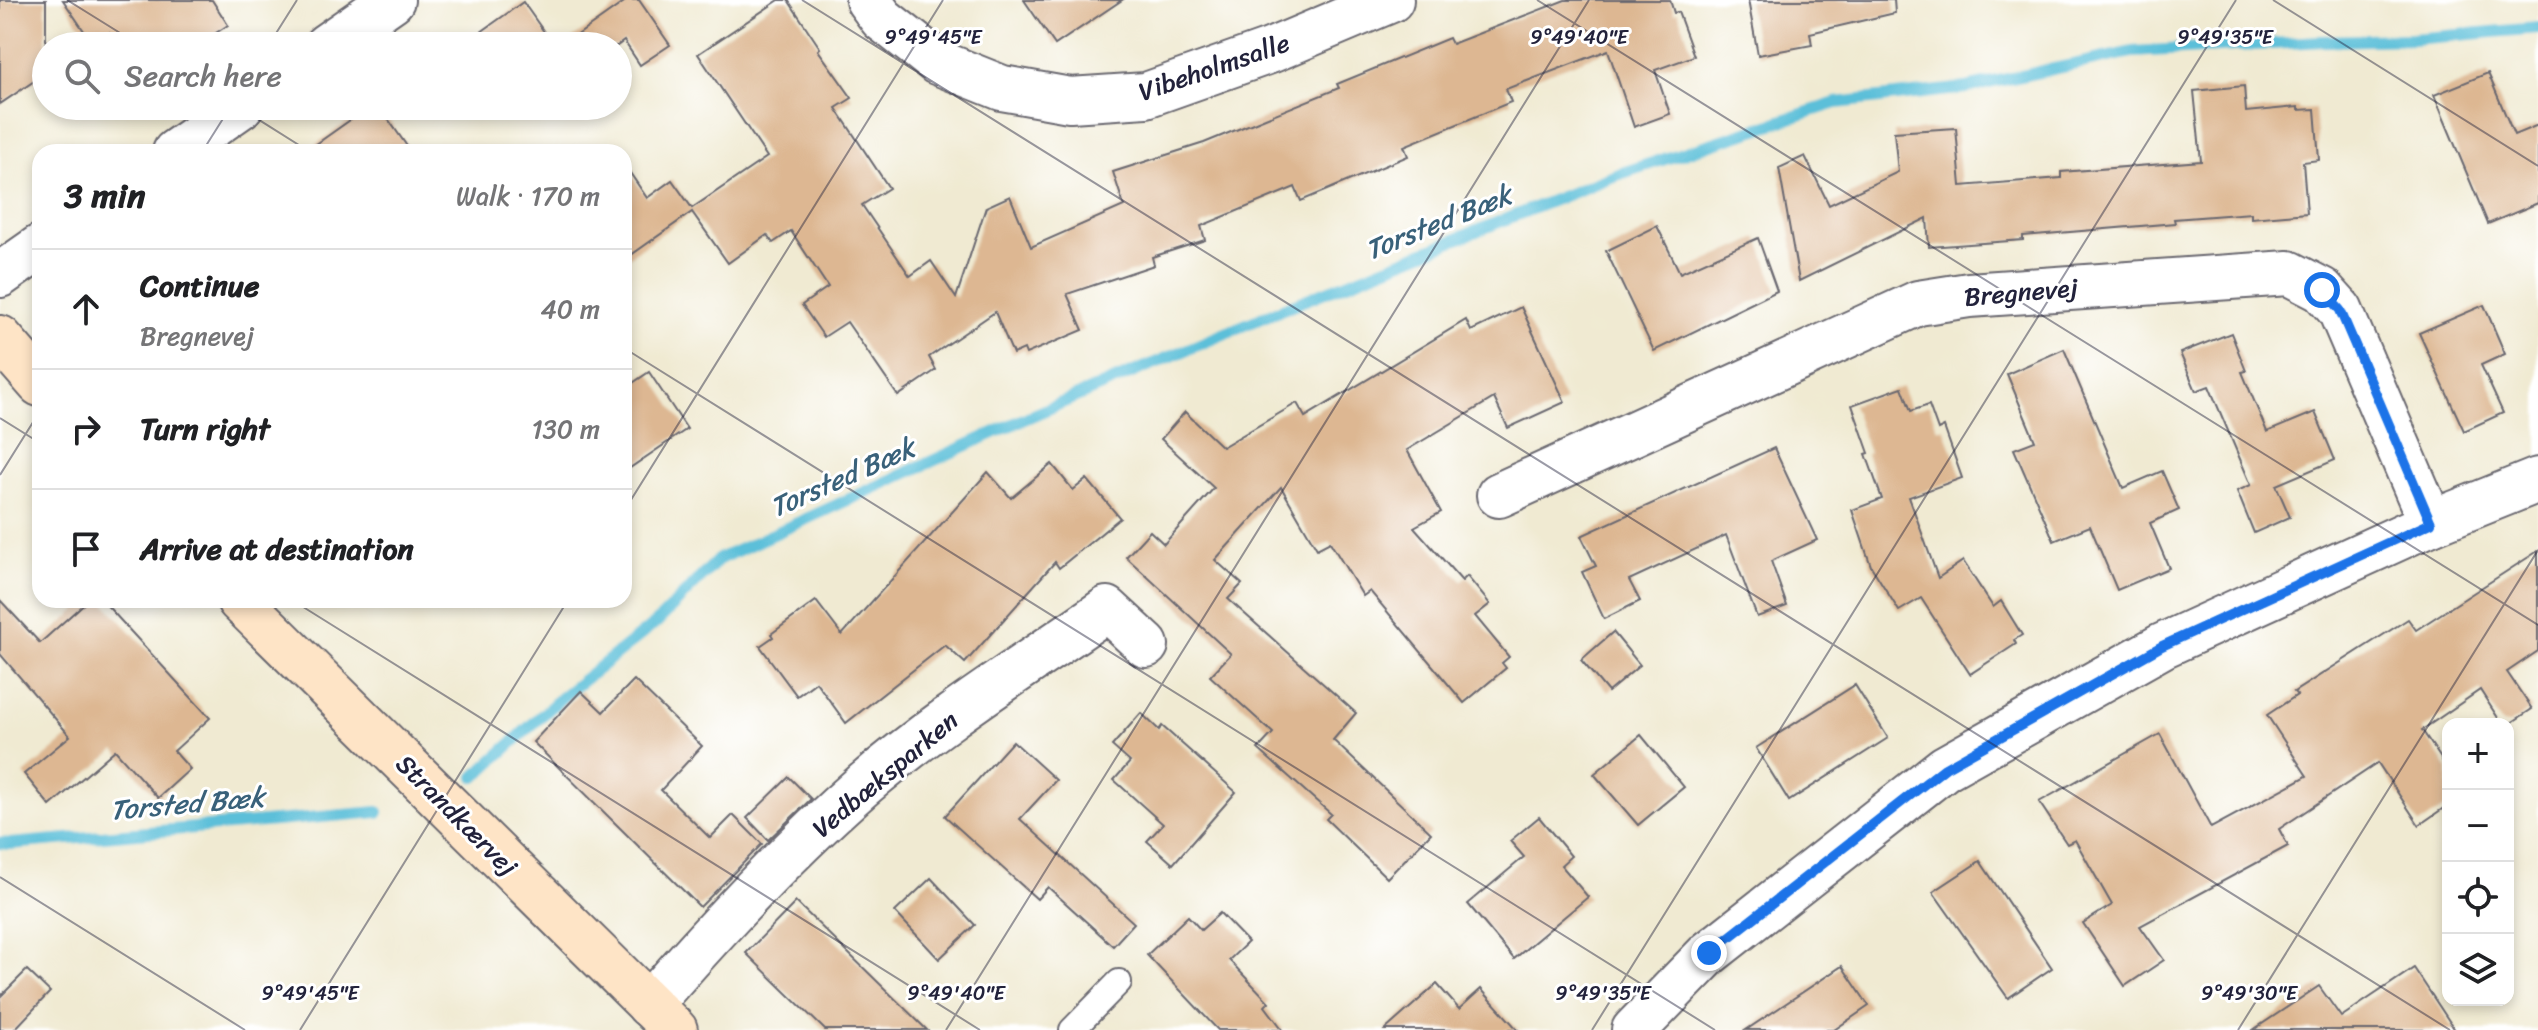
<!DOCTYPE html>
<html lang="en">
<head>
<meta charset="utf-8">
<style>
  body { margin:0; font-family:Sriracha,sans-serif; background:#f2f2f2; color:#202124 }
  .controls { position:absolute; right:24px; bottom:24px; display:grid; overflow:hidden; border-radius:16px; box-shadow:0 4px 12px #0003 }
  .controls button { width:72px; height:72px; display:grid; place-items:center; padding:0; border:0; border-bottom:2px solid #e0e0e0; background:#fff; color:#202124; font:40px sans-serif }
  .stop { position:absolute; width:24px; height:24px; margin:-18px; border:6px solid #1a73e8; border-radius:50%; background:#fff }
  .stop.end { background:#1a73e8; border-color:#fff; box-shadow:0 2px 8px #0008 }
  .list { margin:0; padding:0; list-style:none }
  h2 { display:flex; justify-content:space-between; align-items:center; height:104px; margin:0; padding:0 32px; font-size:34px }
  h2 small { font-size:26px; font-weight:400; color:#757577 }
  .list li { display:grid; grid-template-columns:52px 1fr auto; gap:24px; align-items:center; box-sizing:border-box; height:120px; padding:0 32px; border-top:2px solid #e0e0e0 }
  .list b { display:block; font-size:30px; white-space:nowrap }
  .list p { margin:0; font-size:26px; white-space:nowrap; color:#757577 }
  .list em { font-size:26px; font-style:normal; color:#757577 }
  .icon { flex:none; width:44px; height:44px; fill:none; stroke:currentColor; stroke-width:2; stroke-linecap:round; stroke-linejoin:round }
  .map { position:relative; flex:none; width:2538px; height:1030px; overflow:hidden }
  .search { position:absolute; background:#fff; box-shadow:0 4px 12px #0003; left:32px; top:32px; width:600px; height:88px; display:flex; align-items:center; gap:20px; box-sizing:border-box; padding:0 28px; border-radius:44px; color:#757577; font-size:30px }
  .panel { position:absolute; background:#fff; box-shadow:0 4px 12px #0003; left:32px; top:144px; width:600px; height:464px; border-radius:24px }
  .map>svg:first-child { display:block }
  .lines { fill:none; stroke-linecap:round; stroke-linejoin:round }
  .stream { stroke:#5bbfd9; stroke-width:12 }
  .building { fill:#ddb792 }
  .lane-casing { stroke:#6a6870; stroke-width:28 }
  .street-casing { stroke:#6a6870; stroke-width:48 }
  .secondary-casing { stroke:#6a6870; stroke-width:48 }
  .lane { stroke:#fff; stroke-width:24 }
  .street { stroke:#fff; stroke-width:44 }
  .secondary { stroke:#fee4c6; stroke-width:44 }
  .route { stroke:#1a73e8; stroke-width:10 }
  .ticks { fill:none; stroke:#22223b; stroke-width:2; stroke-opacity:0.45 }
  .labels { text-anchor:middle; stroke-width:6; stroke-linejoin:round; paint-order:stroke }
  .street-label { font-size:26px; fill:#22223b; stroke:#fff }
  .water-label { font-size:28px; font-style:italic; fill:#39617a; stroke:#fff }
  .ticks-label { font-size:20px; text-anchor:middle; fill:#22223b; stroke:#fff; stroke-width:6; stroke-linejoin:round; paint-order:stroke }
</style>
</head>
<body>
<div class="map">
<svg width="2538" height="1030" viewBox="0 0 2538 1030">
  <rect width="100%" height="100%" fill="#fff"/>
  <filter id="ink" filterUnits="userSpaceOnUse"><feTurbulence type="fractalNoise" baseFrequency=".0125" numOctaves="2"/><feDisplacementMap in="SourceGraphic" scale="16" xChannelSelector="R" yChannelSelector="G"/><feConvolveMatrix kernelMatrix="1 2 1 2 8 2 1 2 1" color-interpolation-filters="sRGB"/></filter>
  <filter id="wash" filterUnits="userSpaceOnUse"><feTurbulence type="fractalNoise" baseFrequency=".006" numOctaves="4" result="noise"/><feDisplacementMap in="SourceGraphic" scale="32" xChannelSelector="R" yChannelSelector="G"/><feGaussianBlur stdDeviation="1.8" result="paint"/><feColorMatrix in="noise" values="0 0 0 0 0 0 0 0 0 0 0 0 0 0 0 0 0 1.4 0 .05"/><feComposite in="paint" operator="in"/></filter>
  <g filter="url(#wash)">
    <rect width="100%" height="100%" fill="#f0ead2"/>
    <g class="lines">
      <g class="stream">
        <path d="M475 777 562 697 657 622 719 559 1024 419 1141 369 1280 310 1616 175 1836 103 1966 88 2132 52 2322 41 2412 39 2538 28"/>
        <path d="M0 843 10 844 378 812"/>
      </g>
    </g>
    <g id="blocks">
      <g class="building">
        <path d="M0 0H46V73L0 104Z"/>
        <path d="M63 0H212L228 25 196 46H118L109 33 93 44Z"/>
        <path d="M627 0H639L670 45 640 65 624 41 617 46H562Z"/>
        <path d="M779 0H788L820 48 818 50 852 98 836 108 889 188 862 205 910 276 931 261 956 298 986 207 1010 196 1031 247 1124 206 1113 172 1204 143 1339 88 1337 84 1449 38 1452 44 1565 0H1670L1674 13 1678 12 1694 56 1655 70 1670 114 1634 127 1608 50 1506 89 1511 102 1404 146 1408 156 1301 201 1295 187 1201 226 1205 240 1152 257 1154 265 1067 294 1083 330 1026 354 1024 349 1013 354 995 312 929 357 936 370 898 396 847 322 824 337 802 305 828 287 791 231 773 243 767 235 728 263 692 212 624 260V164L647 198 672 180 692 208 767 157 698 54Z"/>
        <path d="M1024 0H1122L1055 45Z"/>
        <path d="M1748 0H1894L1895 13 1810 33 1812 45 1758 55Z"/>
        <path d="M523 2 554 46H480L474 37Z"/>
        <path d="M2488 73 2514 135 2538 125V203L2488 224 2434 95Z"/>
        <path d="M2244 86 2246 112 2298 107V110L2315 109 2319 160 2303 162 2307 213 2251 218V213L2174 219 2175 223 2023 236V240L1929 247 1927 218 1799 281 1779 168 1805 156 1829 205 1898 172 1894 132 1956 128 1961 186 2061 178V172L2201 161 2194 91Z"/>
        <path d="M370 106H379L411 152H305Z"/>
        <path d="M1657 226 1680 273 1758 238 1777 291 1654 351 1606 251Z"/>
        <path d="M2484 305 2505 354 2481 365 2503 413 2464 431 2419 333Z"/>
        <path d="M1521 307 1565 402 1508 428 1494 398 1407 450 1441 512 1414 527 1462 581 1467 576 1490 604 1475 616 1509 657 1502 663 1506 668 1464 703 1370 591 1363 596 1330 542 1317 549 1281 487 1215 560 1242 584 1228 599 1356 713 1333 740 1431 833 1387 878 1326 819 1331 814 1258 749 1273 733 1210 676 1231 654 1126 557 1150 531 1164 544 1214 488 1161 439 1185 412 1222 447 1297 403 1305 417 1466 320 1471 331Z"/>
        <path d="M2231 333 2246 371 2242 372 2267 432 2315 412 2335 460 2276 485 2290 517 2254 533 2237 491 2251 485 2209 386 2196 391 2180 353Z"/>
        <path d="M2064 349 2123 488 2162 471 2179 510 2150 523 2169 568 2117 590 2090 526 2054 541 2014 449 2035 441 2007 374Z"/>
        <path d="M649 372 687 429 624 472V389Z"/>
        <path d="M1902 387 1911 411 1929 405 1938 430 1944 427 1962 478 1909 497 1938 578 1963 561 1993 607 2001 601 2022 635 2014 640 2016 644 1970 674 1921 598 1899 611 1871 566 1852 510 1882 499 1866 454 1869 453 1852 405Z"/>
        <path d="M1774 448 1817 540 1771 561 1787 606 1757 617 1726 535 1629 580 1640 601 1604 619 1582 572 1596 566 1581 536Z"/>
        <path d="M1052 464 1073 490 1087 479 1120 518 1059 568 1055 562 965 663 945 645 846 723 816 682 797 696 760 646 773 637 771 634 816 601 842 635 988 472 1011 498Z"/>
        <path d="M2538 551V651L2507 672 2532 709 2508 725 2502 724 2480 690 2422 730 2448 769V805L2419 825 2378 763 2279 829 2288 846 2140 926 2164 960 2125 986 2083 923 2112 905 2075 840 2067 844 2039 802 2160 734 2211 828 2307 776 2267 715 2297 695 2294 692 2408 619 2416 630Z"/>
        <path d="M0 600 40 643 88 600H102L210 718 174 751 190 769 158 798 115 750 50 806 24 774 70 736 0 654Z"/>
        <path d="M1613 632 1640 665 1608 692 1581 660Z"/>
        <path d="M634 680 702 746 661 790 710 838 733 815 762 844 700 907 533 742 581 691 603 712Z"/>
        <path d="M1855 685 1888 738 1789 801 1756 748Z"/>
        <path d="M1141 713 1159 730 1162 726 1236 792 1173 864 1147 841 1163 824 1114 780 1130 762 1112 746Z"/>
        <path d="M1641 735 1684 787 1638 825 1594 774Z"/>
        <path d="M1013 741 1056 780 1020 819 1134 923 1113 946 1048 887 1037 899 945 816Z"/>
        <path d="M789 777 811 799 768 840 747 818Z"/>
        <path d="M1539 817 1571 856 1561 865 1588 897 1514 959 1468 904 1524 857 1510 841Z"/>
        <path d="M1980 861 2052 968 2008 998 1933 892Z"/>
        <path d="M931 878 975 925 939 959 895 912Z"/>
        <path d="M796 902 927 1030H825L746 953Z"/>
        <path d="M1220 913 1248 942 1229 960 1269 1002 1265 1006 1283 1030H1218L1147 955 1188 916 1201 930Z"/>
        <path d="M1842 966 1869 1006 1834 1030H1746Z"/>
        <path d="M2414 968 2455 1030H2253L2319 986 2341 1017Z"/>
        <path d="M27 970 50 992 14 1030H0V997Z"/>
        <path d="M1437 984 1459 1009 1481 989 1518 1030H1385Z"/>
      </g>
    </g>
  </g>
  <g filter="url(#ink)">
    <use href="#blocks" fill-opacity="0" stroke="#6a6870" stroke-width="2"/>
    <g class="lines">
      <defs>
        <path id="lane" d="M1072 1030 1119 982"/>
        <g id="street">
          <path d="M868 0 882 19 937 62 1002 88 1070 100 1146 95 1270 51 1391 0"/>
          <path d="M326 46 392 0"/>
          <path d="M175 152 241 106"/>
          <path d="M0 275 40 247"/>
          <path d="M1499 495 1918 303 1969 295 2289 273 2322 290 2340 310 2431 523"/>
          <path d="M649 1005C715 929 785 853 861 787 937 721 1024 667 1107 609L1146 645"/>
          <path d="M1634 1030 1709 953 1945 768 2162 646 2431 523 2538 480"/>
        </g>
        <g id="secondary">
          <path d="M0 338 40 384"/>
          <path d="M239 600 675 1030"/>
        </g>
      </defs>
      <use href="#lane" class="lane-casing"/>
      <use href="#street" class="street-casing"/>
      <use href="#secondary" class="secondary-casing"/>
      <use href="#lane" class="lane"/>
      <use href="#street" class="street"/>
      <use href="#secondary" class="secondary"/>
    </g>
  </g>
  <g class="lines" filter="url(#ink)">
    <path class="route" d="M1709 953 1945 768 2162 646 2431 523 2340 310 2322 290"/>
  </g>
  <path class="ticks" d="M67 0 141 46M802 0 2450 1030M1537 0 2538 625M2273 0 2538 166M268 46 297 0M237 106 310 152M202 152 231 106M624 348 1715 1030M0 418 40 443M0 475 40 411M624 511 943 0M292 600 980 1030M0 877 245 1030M300 1030 568 600M946 1030 1589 0M1592 1030 2236 0M2238 1030 2538 550"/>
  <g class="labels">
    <g class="street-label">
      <text transform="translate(1214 67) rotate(-19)" y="9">Vibeholmsalle</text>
      <text transform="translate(2021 292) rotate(-5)" y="9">Bregnevej</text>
      <text transform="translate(885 774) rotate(-40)" y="9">Vedbæksparken</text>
      <text transform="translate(457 815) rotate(45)" y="9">Strandkærvej</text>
    </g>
    <g class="water-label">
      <text transform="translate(1438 222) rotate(-22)" y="10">Torsted Bæk</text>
      <text transform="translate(842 477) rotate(-24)" y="10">Torsted Bæk</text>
      <text transform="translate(187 803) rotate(-5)" y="10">Torsted Bæk</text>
    </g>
  </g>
  <g class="ticks-label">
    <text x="933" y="44">9°49'45"E</text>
    <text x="1579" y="44">9°49'40"E</text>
    <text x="2225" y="44">9°49'35"E</text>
    <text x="310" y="1000">9°49'45"E</text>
    <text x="956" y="1000">9°49'40"E</text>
    <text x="1603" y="1000">9°49'35"E</text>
    <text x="2249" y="1000">9°49'30"E</text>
  </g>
</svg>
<div class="controls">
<button>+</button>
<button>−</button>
<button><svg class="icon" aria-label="locate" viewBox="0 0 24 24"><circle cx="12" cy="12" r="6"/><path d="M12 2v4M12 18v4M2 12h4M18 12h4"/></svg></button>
<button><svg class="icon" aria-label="layers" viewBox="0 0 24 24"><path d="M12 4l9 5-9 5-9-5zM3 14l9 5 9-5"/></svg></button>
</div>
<div class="stop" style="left:2322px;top:290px"></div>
<div class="stop end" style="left:1709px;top:953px"></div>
<div class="search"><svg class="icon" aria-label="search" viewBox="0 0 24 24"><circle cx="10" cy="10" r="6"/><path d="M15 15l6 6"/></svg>Search here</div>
<section class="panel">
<h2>3 min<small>Walk · 170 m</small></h2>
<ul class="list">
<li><svg class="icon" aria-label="ahead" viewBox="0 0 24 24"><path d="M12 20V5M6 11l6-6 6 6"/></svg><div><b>Continue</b><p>Bregnevej</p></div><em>40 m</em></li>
<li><svg class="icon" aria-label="right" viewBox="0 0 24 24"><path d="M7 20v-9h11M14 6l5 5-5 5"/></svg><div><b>Turn right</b></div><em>130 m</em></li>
<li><svg class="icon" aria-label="arrive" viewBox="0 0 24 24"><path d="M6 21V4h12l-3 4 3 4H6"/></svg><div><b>Arrive at destination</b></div></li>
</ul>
</section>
</div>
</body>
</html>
